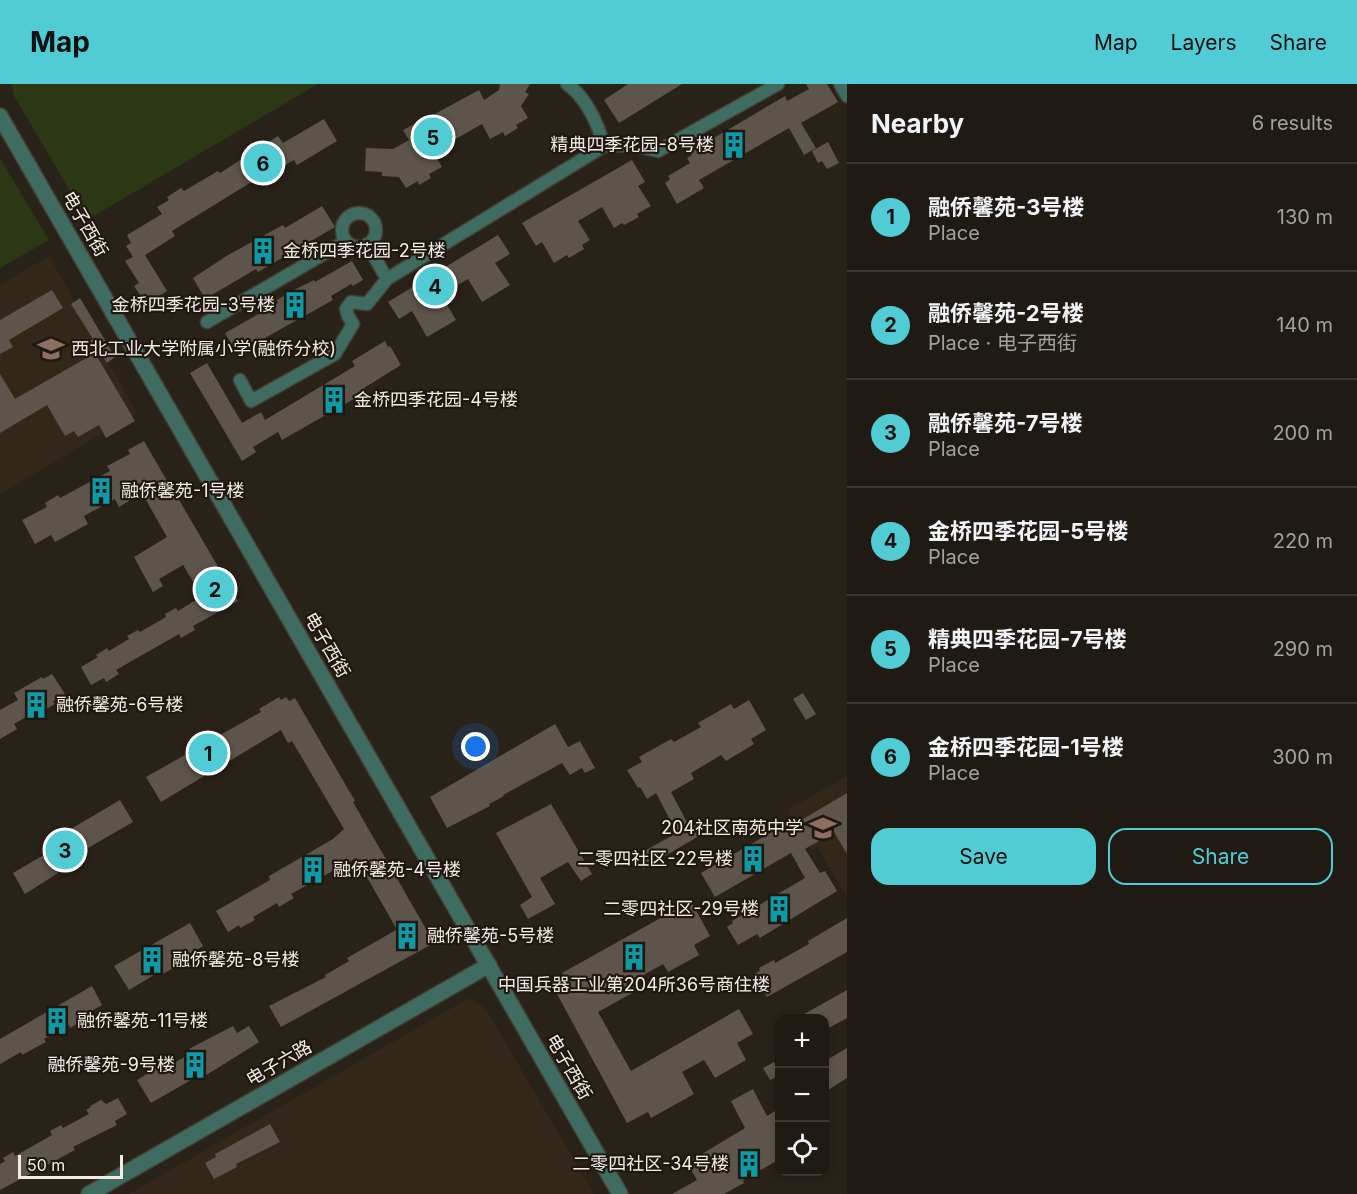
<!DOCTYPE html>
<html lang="en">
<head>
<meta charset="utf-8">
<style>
  body { margin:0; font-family:Inter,"Noto Sans SC",sans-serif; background:#27231c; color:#f1f3f6 }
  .controls { position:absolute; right:18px; bottom:18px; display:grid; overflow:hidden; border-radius:12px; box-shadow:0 3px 9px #0003 }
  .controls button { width:54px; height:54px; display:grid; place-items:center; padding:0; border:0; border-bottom:2px solid #3c3833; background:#1f1a13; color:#f1f3f6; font:30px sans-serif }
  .scale { position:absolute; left:18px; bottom:15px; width:105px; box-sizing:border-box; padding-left:6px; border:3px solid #f1ece6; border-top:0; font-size:16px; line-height:21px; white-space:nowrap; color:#f1ece6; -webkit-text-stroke:4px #201810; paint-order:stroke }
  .you { position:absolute; left:476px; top:663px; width:21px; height:21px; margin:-15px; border:4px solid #fff; border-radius:50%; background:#1a73e8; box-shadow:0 0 0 9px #1a73e833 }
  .badge { display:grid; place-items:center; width:39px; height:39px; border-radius:50%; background:#51ccd4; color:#111; font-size:20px; font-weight:700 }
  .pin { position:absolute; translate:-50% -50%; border:3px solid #fff; box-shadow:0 2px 6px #0006 }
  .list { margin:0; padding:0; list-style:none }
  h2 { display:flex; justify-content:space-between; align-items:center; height:78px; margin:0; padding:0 24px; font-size:26px }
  h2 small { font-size:20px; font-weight:400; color:#a1a1a0 }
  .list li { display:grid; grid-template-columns:39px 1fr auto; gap:18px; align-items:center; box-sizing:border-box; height:108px; padding:0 24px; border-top:2px solid #3c3833 }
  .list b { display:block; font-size:22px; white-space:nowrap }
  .list p { margin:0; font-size:20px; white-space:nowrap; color:#a1a1a0 }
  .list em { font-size:20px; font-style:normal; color:#a1a1a0 }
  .actions { display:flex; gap:12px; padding:18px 24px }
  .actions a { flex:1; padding:14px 0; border:2px solid #51ccd4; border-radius:18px; text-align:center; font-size:21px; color:#51ccd4 }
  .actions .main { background:#51ccd4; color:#111 }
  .icon { flex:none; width:33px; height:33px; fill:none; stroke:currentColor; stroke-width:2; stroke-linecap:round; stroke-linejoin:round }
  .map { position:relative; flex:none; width:847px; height:1110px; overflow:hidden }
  header { display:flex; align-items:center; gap:36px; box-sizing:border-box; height:84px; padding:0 30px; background:#51ccd4; color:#111 }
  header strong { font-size:28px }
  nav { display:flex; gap:33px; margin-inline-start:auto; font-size:21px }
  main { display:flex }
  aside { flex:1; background:#1f1a13 }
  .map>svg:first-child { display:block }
  .built { fill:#332719 }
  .green { fill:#2c3715 }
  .building { fill:#5d554b }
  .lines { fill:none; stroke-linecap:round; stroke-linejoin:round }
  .minor-casing { stroke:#453e36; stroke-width:15 }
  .tertiary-casing { stroke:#453e36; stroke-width:18 }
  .minor { stroke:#3e6c61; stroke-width:12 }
  .tertiary { stroke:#3e6c61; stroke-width:15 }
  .labels { text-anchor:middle; stroke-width:4.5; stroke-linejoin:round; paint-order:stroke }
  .poi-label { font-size:18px; fill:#f1ece6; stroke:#201810; text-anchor:start }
  .street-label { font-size:18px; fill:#f1ece6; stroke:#201810 }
</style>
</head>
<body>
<header>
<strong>Map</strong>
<nav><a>Map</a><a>Layers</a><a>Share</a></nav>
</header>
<main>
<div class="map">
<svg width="847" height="1110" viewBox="0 0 847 1110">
  <rect width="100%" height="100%" fill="#292219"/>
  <g class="built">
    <path d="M49 172 137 329 0 410V201Z"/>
    <path d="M847 692V813L817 763 812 766 787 726Z"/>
    <path d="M469 914 486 925 594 1110H129Z"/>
  </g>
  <g class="green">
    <path d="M12 0H318L87 136 13 10Z"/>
    <path d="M0 74 49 156 0 184Z"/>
  </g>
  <g class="building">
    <path d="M500 0H530L525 8 529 10 521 22 528 34 516 41 518 44 505 52 503 48 490 55 482 40 466 49 433 68 442 83 429 90 431 94 419 101 418 97 406 104 399 93 382 92V88L365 87 366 64 393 65 409 56 403 46 420 37 435 34 433 31 479 6 484 16 499 6Z"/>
    <path d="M628 0H682L619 39 604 16Z"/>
    <path d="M806 0H827L838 18 801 39 816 64 804 71 789 44 699 96 704 104 677 120 665 99 670 95 668 92 690 79 687 74 692 71 690 68 785 12 787 17 809 5Z"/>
    <path d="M324 35 337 57 297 81 294 76 272 88 271 86 172 147 175 152 145 171 167 207 146 220 134 202 139 199 125 177 133 173 126 162 131 159 127 151 162 130 157 123 169 116 167 113 181 104 184 107 218 87 220 89 278 52 283 59Z"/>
    <path d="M828 58 839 79 827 85 822 77 818 79 812 67Z"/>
    <path d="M632 76 645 98 638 102 651 122 637 130 639 133 624 141 622 139 614 144 602 123 578 137 590 156 582 161 584 165 569 174 567 171 554 179 542 158 536 162 522 139Z"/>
    <path d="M322 122 335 143 258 188 256 185 205 215 193 194 228 171 283 141 285 144Z"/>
    <path d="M498 151 510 170 495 179 510 201 482 218 468 195 441 211 456 236 427 253 412 227 399 235 388 218Z"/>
    <path d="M352 177 363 196 353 202 351 200 331 212 333 216 256 259 255 257 236 268 225 249 278 219 277 216 292 207 314 196 315 198Z"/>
    <path d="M52 206 63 224 9 256 13 263 0 270V236Z"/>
    <path d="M80 214 115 273 107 279 99 267 97 268 90 257 93 255 71 220Z"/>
    <path d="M385 257 388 263 390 262 401 281 364 304 366 308 282 356 278 348 253 363 256 368 242 377 190 289 207 279 242 339 261 328 265 336 355 282 352 277Z"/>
    <path d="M95 269 135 337 106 354 99 341 78 353 74 347 65 352 47 321 0 349V290L15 315Z"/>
    <path d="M144 357 174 409H175L238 517 193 542 195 546 181 554 179 550 116 586 119 590 106 598 104 594 91 601 81 583 98 573 96 571 107 564 109 567 129 555 127 552 138 546 140 548 166 533 165 530 176 524 178 527 196 516 193 510 199 507 183 481 159 495 163 502 153 508 134 473 167 453 142 409 119 423 115 415 84 432 88 440 55 458 51 451 35 460 22 436 47 423 45 419 58 411 60 414 110 387 107 382 130 370 128 366Z"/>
    <path d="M52 590 65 610 53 617 55 620 39 629 38 626 14 640 17 645 0 655V626L18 616 14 609 42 593 43 595Z"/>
    <path d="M803 609 816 630 806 636 793 615Z"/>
    <path d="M279 613 281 616 286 613 289 617 295 614 355 717 353 718 434 859 281 943 269 922 326 893 325 891 349 877 347 874 396 846V844L356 774 291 810 294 814 279 823 277 819 253 833 255 836 240 844 239 841 228 848 216 827 270 796 269 792 333 755 344 745 292 657 288 659 281 646 161 718 146 693 261 628 259 625Z"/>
    <path d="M749 616 766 646 751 655 754 660 726 677 721 671 691 689 694 695 671 708 689 742 698 737 704 749 643 785 635 772 677 749 656 709 647 715 640 703 638 704 627 686 642 678 639 673 671 655 674 658 701 643 698 639 731 620 734 625Z"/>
    <path d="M555 640 568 663 580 657 595 684 585 689 582 684 570 691 562 679 503 711 504 712 489 720 490 722 447 744 430 713Z"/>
    <path d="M847 709V770L834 748 805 765 820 789 825 787 837 807 760 854 757 850 738 861 727 843 733 839 732 837 805 794 791 769 715 813 701 789 791 737 793 741Z"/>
    <path d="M120 716 133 738 55 783 58 789 25 810 13 789 47 769 42 762Z"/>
    <path d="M551 720 592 790 581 797 568 778 540 794 555 820 528 835 520 821 532 813 496 749Z"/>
    <path d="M691 817 710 852 694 861 699 871 668 888 663 880 631 898 636 907 598 928 631 987 739 925 753 950 737 959 746 976 715 994 704 976 682 988 694 1010 651 1034 648 1028 627 1039 557 910 559 898 565 895 562 889Z"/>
    <path d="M847 834V868L767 913 754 890 760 887 759 884 774 876 775 879 809 860 808 857Z"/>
    <path d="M190 839 203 862 174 880 175 883 161 891 159 888 129 906 114 882Z"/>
    <path d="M92 902 102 921 90 928 92 931 70 944 69 941 44 955 46 958 22 971 21 968 0 980V955Z"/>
    <path d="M847 906V934L825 946V934H797Z"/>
    <path d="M233 942 237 949 249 942 259 958 200 995 198 992 151 1019 137 996 162 981 164 985 186 972 185 970 190 966 189 965Z"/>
    <path d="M847 964V994L825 1008V977Z"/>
    <path d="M774 978 780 987V991L770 996 763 984Z"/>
    <path d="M753 1005 767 1032 780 1024V1075L743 1096 744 1099 724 1110H672L697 1096 687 1079 745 1044 731 1017Z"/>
    <path d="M118 1014 127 1030 115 1037 117 1041 73 1063 75 1066 0 1106V1080L5 1077 3 1074 13 1068 15 1072 52 1051 50 1047 61 1041 63 1044 89 1030 86 1026 91 1023 90 1022 101 1016 106 1020Z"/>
    <path d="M270 1040 280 1058 236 1080 237 1083 214 1095 205 1079 216 1073 215 1070Z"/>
  </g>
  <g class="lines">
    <defs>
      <g id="minor">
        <path d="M567 0C586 13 598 40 604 62L631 61 658 67 778 0"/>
        <path d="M840 0 847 12"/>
        <circle cx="359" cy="146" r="17"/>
        <path d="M367 160 387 195"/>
        <path d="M207 238 346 157"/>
        <path d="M240 296 251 317 335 270 353 240 348 232 346 225 351 218 367 220 387 195 604 62"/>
      </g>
      <g id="tertiary">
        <path d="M0 32 620 1110"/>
        <path d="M89 1110 489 881"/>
      </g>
    </defs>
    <use href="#minor" class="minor-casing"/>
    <use href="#tertiary" class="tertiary-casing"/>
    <use href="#minor" class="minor"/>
    <use href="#tertiary" class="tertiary"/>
  </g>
  <defs>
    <symbol id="building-bare" viewBox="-9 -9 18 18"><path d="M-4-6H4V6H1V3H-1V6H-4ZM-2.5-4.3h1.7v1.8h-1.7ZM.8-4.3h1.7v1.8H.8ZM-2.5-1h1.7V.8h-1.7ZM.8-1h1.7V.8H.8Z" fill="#0f9aa8" stroke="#201810" stroke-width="2.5" paint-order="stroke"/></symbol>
    <symbol id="school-bare" viewBox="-9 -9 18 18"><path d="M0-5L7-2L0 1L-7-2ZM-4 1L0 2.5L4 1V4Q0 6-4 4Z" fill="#8d6e63" stroke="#201810" stroke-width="2.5" paint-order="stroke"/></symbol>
  </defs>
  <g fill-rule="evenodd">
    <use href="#building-bare" x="715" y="42" width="38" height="38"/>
    <use href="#building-bare" x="244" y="148" width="38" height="38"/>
    <use href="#building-bare" x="276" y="202" width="38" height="38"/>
    <use href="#school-bare" x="32" y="246" width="38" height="38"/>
    <use href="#building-bare" x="315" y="297" width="38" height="38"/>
    <use href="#building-bare" x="82" y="388" width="38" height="38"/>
    <use href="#building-bare" x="17" y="602" width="38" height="38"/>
    <use href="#school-bare" x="804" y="725" width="38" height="38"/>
    <use href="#building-bare" x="734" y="756" width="38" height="38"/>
    <use href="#building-bare" x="294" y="767" width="38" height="38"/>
    <use href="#building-bare" x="760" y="806" width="38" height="38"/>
    <use href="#building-bare" x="388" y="833" width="38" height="38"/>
    <use href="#building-bare" x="615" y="854" width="38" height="38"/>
    <use href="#building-bare" x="133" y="857" width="38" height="38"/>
    <use href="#building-bare" x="38" y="918" width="38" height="38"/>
    <use href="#building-bare" x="176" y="962" width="38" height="38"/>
    <use href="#building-bare" x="730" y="1061" width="38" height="38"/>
  </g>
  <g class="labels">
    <g class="poi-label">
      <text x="714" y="67" text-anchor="end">精典四季花园-8号楼</text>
      <text x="283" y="173">金桥四季花园-2号楼</text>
      <text x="275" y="227" text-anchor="end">金桥四季花园-3号楼</text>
      <text x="71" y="271">西北工业大学附属小学(融侨分校)</text>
      <text x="354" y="322">金桥四季花园-4号楼</text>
      <text x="121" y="413">融侨馨苑-1号楼</text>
      <text x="56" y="627">融侨馨苑-6号楼</text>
      <text x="803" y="750" text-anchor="end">204社区南苑中学</text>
      <text x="733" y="781" text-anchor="end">二零四社区-22号楼</text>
      <text x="333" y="792">融侨馨苑-4号楼</text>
      <text x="759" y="831" text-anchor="end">二零四社区-29号楼</text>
      <text x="427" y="858">融侨馨苑-5号楼</text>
      <text x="172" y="882">融侨馨苑-8号楼</text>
      <text x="634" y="907" text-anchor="middle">中国兵器工业第204所36号商住楼</text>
      <text x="77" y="943">融侨馨苑-11号楼</text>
      <text x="175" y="987" text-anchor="end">融侨馨苑-9号楼</text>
      <text x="729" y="1086" text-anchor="end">二零四社区-34号楼</text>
    </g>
    <g class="street-label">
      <text transform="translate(85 140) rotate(60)" y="6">电子西街</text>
      <text transform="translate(327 561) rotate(60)" y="6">电子西街</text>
      <text transform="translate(279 979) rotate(-30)" y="6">电子六路</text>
      <text transform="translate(569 983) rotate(60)" y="6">电子西街</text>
    </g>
  </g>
</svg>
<div class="controls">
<button>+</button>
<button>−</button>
<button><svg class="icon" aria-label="locate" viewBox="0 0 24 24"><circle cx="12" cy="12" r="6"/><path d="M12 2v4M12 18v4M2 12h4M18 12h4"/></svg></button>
</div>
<div class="scale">50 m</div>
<div class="you"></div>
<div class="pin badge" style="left:208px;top:669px">1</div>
<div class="pin badge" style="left:215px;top:505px">2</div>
<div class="pin badge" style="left:65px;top:766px">3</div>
<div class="pin badge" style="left:435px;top:202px">4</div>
<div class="pin badge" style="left:433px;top:53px">5</div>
<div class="pin badge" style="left:263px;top:79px">6</div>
</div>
<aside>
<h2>Nearby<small>6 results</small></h2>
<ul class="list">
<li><span class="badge">1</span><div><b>融侨馨苑-3号楼</b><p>Place</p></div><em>130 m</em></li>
<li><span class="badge">2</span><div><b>融侨馨苑-2号楼</b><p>Place · 电子西街</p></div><em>140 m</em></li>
<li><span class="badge">3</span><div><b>融侨馨苑-7号楼</b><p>Place</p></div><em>200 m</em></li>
<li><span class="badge">4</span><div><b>金桥四季花园-5号楼</b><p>Place</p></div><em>220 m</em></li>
<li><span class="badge">5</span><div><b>精典四季花园-7号楼</b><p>Place</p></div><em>290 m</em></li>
<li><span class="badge">6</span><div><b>金桥四季花园-1号楼</b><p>Place</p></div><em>300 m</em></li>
</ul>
<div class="actions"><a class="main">Save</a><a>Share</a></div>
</aside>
</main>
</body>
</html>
